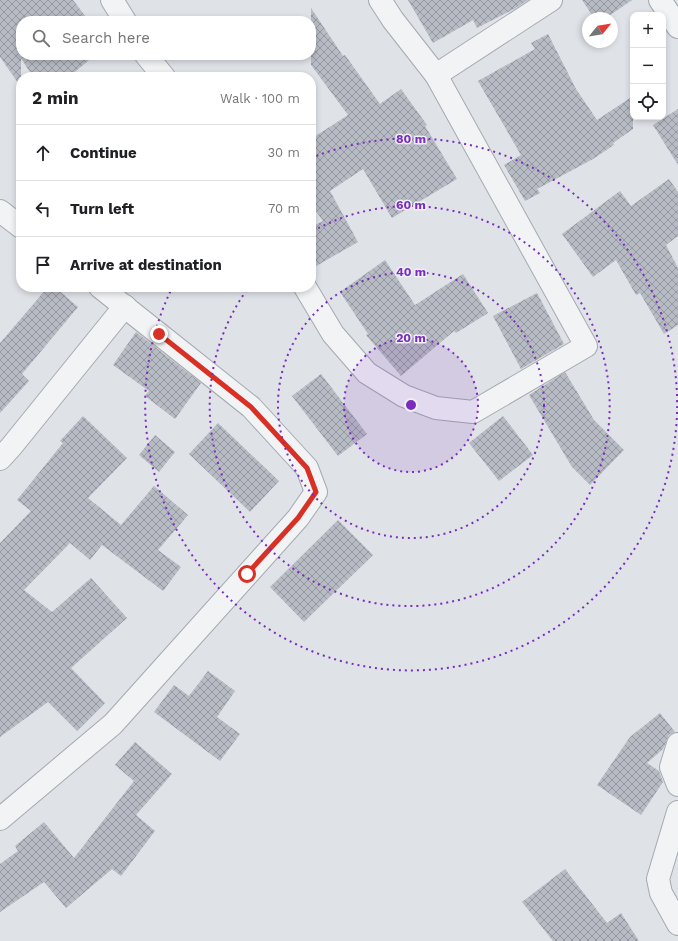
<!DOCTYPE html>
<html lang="en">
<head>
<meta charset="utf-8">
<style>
  body { margin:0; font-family:"Work Sans",sans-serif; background:#f6f6f6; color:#202124 }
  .controls { position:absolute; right:12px; top:12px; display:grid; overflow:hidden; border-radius:8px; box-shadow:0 2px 6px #0003 }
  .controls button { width:36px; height:36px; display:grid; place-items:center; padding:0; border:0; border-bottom:1px solid #e0e0e0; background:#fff; color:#202124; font:20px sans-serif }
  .compass { position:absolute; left:582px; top:12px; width:36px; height:36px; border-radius:50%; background:#fff; box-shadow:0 2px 6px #0003; rotate:60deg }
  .stop { position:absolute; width:12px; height:12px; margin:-9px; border:3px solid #d93025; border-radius:50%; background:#fff }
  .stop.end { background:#d93025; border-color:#fff; box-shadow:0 1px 4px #0008 }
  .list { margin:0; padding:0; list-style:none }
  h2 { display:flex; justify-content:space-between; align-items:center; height:52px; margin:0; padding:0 16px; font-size:17px }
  h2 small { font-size:13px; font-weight:400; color:#757577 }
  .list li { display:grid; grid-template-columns:26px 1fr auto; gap:12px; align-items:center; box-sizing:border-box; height:56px; padding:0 16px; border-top:1px solid #e0e0e0 }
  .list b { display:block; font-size:15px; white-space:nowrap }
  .list em { font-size:13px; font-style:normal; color:#757577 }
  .icon { flex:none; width:22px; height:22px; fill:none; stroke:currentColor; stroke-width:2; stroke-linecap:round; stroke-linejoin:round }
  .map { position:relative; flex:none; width:678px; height:941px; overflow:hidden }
  .search { position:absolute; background:#fff; box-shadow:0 2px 6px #0003; left:16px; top:16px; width:300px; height:44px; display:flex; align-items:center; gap:10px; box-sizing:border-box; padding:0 14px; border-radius:16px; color:#757577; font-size:15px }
  .panel { position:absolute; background:#fff; box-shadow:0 2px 6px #0003; left:16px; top:72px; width:300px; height:220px; border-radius:16px }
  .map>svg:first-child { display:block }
  .building { fill:url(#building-cross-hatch) }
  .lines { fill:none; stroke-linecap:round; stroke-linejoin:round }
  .minor-casing { stroke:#a5a9b0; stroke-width:24 }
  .minor { stroke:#f1f3f5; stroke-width:22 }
  .route { stroke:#d93025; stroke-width:5 }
  .ring { fill:none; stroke:#7b2cbf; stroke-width:2; stroke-dasharray:2 4 }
  .centre { fill:#7b2cbf; stroke:#eef1f5; stroke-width:2 }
  .ring-label { font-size:12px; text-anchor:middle; font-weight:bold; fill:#7b2cbf; stroke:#eef1f5; stroke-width:3; stroke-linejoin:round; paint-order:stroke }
</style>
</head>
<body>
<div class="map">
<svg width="678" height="941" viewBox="0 0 678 941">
  <defs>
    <pattern id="building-cross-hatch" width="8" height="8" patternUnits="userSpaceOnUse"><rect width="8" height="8" fill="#b7bbc3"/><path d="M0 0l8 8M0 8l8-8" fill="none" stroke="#9598a0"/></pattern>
  </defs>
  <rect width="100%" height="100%" fill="#dfe2e7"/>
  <g class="building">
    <path d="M0 0H73L89 21H21V55H95L69 77H33L21 58V87L0 57Z"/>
    <path d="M408 0H528L516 8 477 28 473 20 433 43Z"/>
    <path d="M582 0H632L606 18H594Z"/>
    <path d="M311 8 343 56 345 55 380 104 401 89 427 125 425 126 457 179 392 218 363 169 330 191 358 242 311 269V227L323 221 311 204V139L348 115 311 65Z"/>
    <path d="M548 34 576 89 597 120 633 96V129L613 143 614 145 593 159 537 189 540 193 525 201 504 165 521 155 478 81 535 49 531 43Z"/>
    <path d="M678 109V165L653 125Z"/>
    <path d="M669 179 678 192V236L666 245 678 268V325L664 334 640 293 636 295 616 260 593 277 562 234 620 191 631 206Z"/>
    <path d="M385 260 415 305 463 274 488 313 456 333 454 331 401 376 366 335 368 334 340 292Z"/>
    <path d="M48 287H55L78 307 22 374 29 381 0 413V343Z"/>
    <path d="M537 293 564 344 521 369 493 316Z"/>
    <path d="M136 332 201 383 175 419 145 396 149 391 113 365Z"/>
    <path d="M565 372 594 420 624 450 590 485 572 467 529 395Z"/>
    <path d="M321 374 367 434 338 456 292 396Z"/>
    <path d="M83 416 127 458 88 498 121 525 154 486 188 515 158 550 181 567 163 591 102 545 90 560 70 543 24 590 52 612 91 578 127 618 71 668 105 703 77 731 48 702 0 737V543L31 511 17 500 63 443 60 441Z"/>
    <path d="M503 416 533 455 499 481 469 443Z"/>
    <path d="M218 423 279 481 250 512 189 454Z"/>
    <path d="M155 435 175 452 159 472 139 455Z"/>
    <path d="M338 520 373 555 304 622 270 587Z"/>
    <path d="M208 671 235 691 217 717 240 734 220 761 154 712 174 685 189 696Z"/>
    <path d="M660 713 675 732 669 735 663 749 647 763 659 771 663 782 641 815 597 785 630 737Z"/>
    <path d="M135 742 172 774 136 815 155 831 121 876 112 869 66 908 44 882 0 912V864L18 851 15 846 44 822 74 858 134 781 115 765Z"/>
    <path d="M565 869 607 923 621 913 639 941H553L522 902Z"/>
  </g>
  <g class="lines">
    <defs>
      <g id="minor">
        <path d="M112 0 125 21"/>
        <path d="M660 0 678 27"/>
        <path d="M146 55 164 77"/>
        <path d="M436 75 551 0"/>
        <path d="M0 211 21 227"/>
        <path d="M305 287 333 334 367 373 404 396 436 408 473 412 586 346 436 75 393 20 380 0"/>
        <path d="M0 459 11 447 125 306"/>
        <path d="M678 744 671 767 678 785"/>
        <path d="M678 812 658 879 661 893 678 924"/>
        <path d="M0 819 113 724 298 518 316 492 307 468 251 407 100 287"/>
      </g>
    </defs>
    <use href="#minor" class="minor-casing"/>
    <use href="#minor" class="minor"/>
  </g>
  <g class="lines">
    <path class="route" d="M159 334 251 407 307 468 316 492 298 518 247 574"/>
  </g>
  <circle cx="411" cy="405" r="67" fill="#7b2cbf" fill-opacity=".12"/>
  <g class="ring">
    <circle cx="411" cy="405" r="67"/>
    <circle cx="411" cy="405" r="133"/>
    <path d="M313 231A200 200 0 1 1 249 287"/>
    <path d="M311 158A266 266 0 1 1 172 288"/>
  </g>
  <circle cx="411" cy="405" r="6" class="centre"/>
  <g class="ring-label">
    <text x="411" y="143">80 m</text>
    <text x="411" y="209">60 m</text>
    <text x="411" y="276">40 m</text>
    <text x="411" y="342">20 m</text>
  </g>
</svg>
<div class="controls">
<button>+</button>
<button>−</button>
<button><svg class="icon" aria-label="locate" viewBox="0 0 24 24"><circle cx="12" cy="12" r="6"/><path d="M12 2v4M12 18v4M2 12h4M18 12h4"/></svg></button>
</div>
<svg class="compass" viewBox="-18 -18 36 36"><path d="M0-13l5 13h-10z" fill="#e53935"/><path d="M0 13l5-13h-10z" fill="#757577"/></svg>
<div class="stop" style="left:247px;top:574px"></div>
<div class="stop end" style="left:159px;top:334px"></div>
<div class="search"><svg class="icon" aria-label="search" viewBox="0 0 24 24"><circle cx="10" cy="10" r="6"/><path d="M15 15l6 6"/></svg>Search here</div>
<section class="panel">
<h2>2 min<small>Walk · 100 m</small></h2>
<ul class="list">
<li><svg class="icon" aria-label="ahead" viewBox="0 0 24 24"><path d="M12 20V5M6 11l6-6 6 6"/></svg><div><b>Continue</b></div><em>30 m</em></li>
<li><svg class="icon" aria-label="left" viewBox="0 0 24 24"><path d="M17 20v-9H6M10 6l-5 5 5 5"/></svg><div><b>Turn left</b></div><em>70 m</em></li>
<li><svg class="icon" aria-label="arrive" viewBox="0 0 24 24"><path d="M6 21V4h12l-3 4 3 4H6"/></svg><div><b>Arrive at destination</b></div></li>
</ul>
</section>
</div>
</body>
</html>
